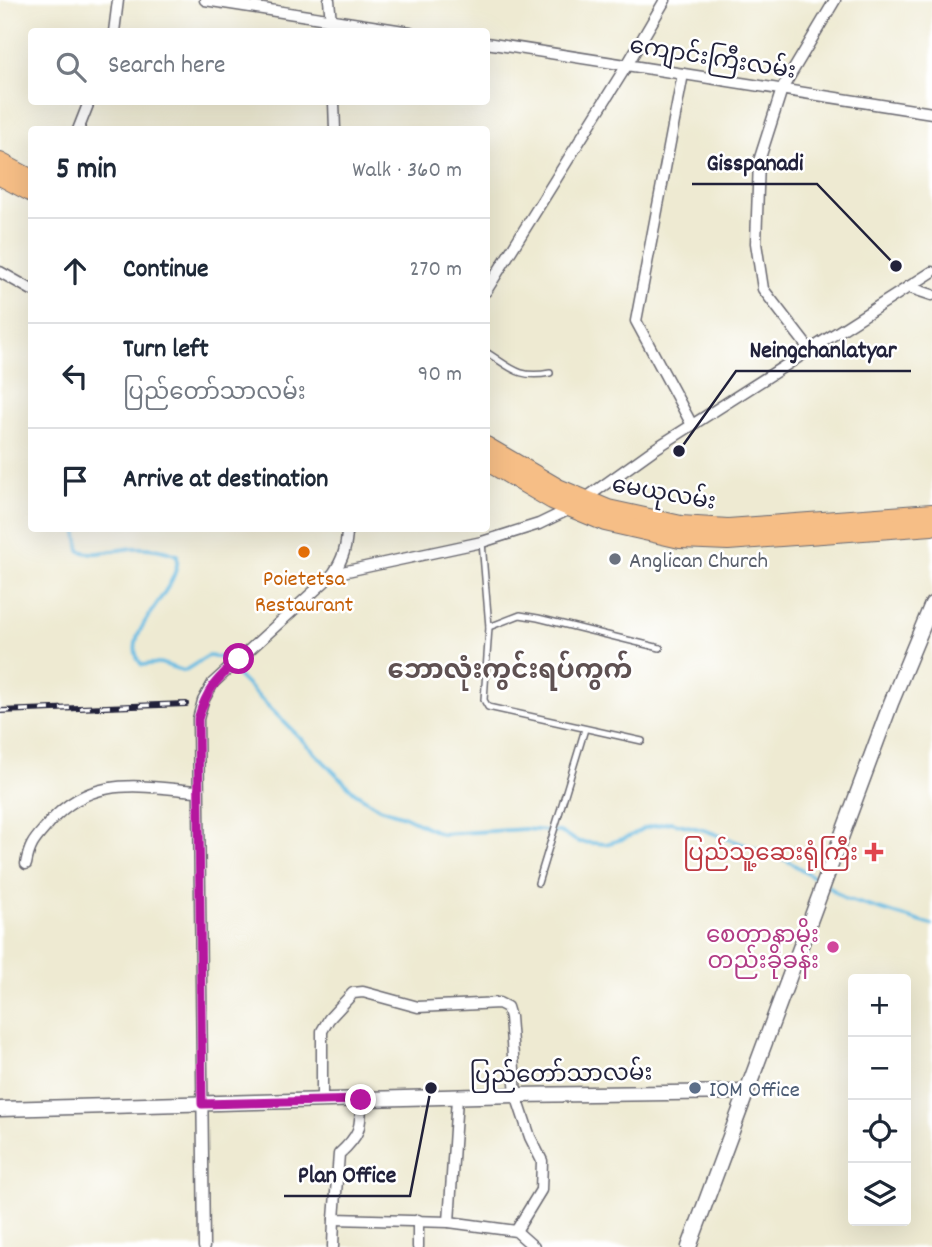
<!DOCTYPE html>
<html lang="en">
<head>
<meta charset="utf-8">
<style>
  body { margin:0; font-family:Dekko,"Noto Sans Myanmar",sans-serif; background:#f6f6f7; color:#1f2937 }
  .controls { position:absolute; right:21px; bottom:21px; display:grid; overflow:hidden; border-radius:7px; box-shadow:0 7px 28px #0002 }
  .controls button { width:63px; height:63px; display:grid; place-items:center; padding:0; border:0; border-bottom:2px solid #e0e1e3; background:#fff; color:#1f2937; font:35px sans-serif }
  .stop { position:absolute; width:21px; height:21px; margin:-16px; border:5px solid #b5179e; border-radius:50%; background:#fff }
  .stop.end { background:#b5179e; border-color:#fff; box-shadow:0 2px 7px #0008 }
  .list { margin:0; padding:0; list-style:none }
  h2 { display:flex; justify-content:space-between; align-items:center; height:91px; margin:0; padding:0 28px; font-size:30px }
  h2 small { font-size:23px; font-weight:400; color:#747a83 }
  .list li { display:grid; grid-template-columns:46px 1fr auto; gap:21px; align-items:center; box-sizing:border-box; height:105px; padding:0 28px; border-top:2px solid #e0e1e3 }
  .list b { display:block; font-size:26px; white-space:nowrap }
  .list p { margin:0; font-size:23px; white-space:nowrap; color:#747a83 }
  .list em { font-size:23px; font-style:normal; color:#747a83 }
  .icon { flex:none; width:38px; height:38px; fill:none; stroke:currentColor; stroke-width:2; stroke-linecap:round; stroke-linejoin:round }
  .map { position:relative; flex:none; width:932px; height:1247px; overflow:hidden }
  .search { position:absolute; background:#fff; box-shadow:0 7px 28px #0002; left:28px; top:28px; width:462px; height:77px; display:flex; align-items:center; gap:18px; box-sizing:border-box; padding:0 24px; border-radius:7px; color:#747a83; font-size:26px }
  .panel { position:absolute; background:#fff; box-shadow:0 7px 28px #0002; left:28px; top:126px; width:462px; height:406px; border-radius:7px }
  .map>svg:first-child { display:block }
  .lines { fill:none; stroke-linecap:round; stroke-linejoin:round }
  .stream { stroke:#66bbe3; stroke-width:3.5 }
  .service-casing { stroke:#696870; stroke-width:8 }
  .minor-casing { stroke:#696870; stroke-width:13 }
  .tertiary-casing { stroke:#696870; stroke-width:17 }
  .primary-casing { stroke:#696870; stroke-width:20 }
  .service { stroke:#fff; stroke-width:5 }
  .minor { stroke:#fff; stroke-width:10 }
  .tertiary { stroke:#fff; stroke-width:14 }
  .primary { stroke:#f6be86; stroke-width:18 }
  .rail-casing { stroke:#22223b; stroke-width:6 }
  .rail { stroke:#fff; stroke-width:3.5; stroke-dasharray:10; stroke-linecap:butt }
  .route { stroke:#b5179e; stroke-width:9 }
  .food-dot { fill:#e8710a; stroke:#fff; stroke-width:2.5 }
  .worship-dot { fill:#6b7280; stroke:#fff; stroke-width:2.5 }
  .health-dot { fill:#e0444e; stroke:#fff; stroke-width:2.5 }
  .hotel-dot { fill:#d1479c; stroke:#fff; stroke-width:2.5 }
  .service-dot { fill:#5c6f8a; stroke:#fff; stroke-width:2.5 }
  .labels { text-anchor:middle; stroke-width:5; stroke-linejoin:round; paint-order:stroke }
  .street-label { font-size:23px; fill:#22223b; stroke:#fff }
  .worship-label { font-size:23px; fill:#5b616d; stroke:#fff; text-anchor:start }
  .food-label { font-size:23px; fill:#c56008; stroke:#fff }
  .health-label { font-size:23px; fill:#be3a42; stroke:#fff; text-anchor:end }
  .hotel-label { font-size:23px; fill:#b23c85; stroke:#fff; text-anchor:end }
  .service-label { font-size:23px; fill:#4e5e75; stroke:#fff; text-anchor:start }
  .quarter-label { font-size:26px; font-weight:bold; fill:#5f5152; stroke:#fff }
  .leader { fill:none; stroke:#22223b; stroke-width:2.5 }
  .callout-dot { fill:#22223b; stroke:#fff; stroke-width:2.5 }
  .callout-label { font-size:24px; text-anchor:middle; font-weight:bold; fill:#22223b; stroke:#fff; stroke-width:5; stroke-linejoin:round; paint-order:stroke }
</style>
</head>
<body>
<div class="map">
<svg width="932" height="1247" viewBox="0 0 932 1247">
  <rect width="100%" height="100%" fill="#fff"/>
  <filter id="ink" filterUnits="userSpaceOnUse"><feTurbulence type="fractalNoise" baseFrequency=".0143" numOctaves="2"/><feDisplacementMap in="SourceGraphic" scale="14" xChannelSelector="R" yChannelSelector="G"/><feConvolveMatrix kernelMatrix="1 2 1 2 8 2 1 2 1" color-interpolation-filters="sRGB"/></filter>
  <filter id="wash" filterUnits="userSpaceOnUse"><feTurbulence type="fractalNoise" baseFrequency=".00686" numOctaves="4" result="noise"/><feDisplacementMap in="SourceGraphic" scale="28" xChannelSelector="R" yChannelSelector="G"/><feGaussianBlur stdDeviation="1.57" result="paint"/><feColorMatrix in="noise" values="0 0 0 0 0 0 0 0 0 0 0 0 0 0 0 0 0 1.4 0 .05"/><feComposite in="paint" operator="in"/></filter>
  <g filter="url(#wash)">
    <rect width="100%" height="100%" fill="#eeead2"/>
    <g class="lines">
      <g class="stream">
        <path d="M76 528 80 551C95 556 109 551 125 549 142 546 161 549 177 555 183 591 114 634 142 665L160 663 184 671 208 656 219 657 354 792 379 808 404 816 441 834 525 829 560 832 579 842 606 844 626 838 645 828 670 822 704 830 786 860 822 882"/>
        <path d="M828 886 845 899 932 925"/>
      </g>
    </g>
  </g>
  <g filter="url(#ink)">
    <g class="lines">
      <defs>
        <g id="service">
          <path d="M486 352C512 368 518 379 550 373"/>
          <path d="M482 542 489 627 484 700 488 707 642 741"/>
          <path d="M489 627 520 615 538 618 660 648"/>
          <path d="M538 883 585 729"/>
        </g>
        <g id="minor">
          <path d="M205 0 410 32"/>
          <path d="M329 0 332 32"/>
          <path d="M114 32 118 0"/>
          <path d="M486 43 932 113"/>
          <path d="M683 74 636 321 692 425"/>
          <path d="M334 102 335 130"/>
          <path d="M78 130 89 102"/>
          <path d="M0 272 32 290"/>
          <path d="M908 287 932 295"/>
          <path d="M486 291 627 65 665 0"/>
          <path d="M810 350 763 289 756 243 759 161 782 89 835 0"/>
          <path d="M333 574 482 542 539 524 572 508 653 450 932 272"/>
          <path d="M26 864C30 842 36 839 50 822 92 774 141 787 197 791"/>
          <path d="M361 1100C361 1128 360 1135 339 1154L334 1219 449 1222 516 1231 534 1247"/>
          <path d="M322 1101V1031L329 1019 353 993 363 992 418 1007 499 1003 507 1007 510 1017 516 1095 530 1137 542 1161 541 1190 516 1231"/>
          <path d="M449 1222 457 1098"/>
          <path d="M204 1247 198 719 203 701 213 683 333 574C343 559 347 547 347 528"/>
          <path d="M333 1247 334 1219"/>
          <path d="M418 1247V1220"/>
        </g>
        <g id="tertiary">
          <path d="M0 1109 516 1095 745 1092"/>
          <path d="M689 1247 891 703 932 604"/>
        </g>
        <g id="primary">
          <path d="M0 162 32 179"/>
          <path d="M0 176 32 193"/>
          <path d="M486 446 558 488 608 509 681 525 728 528 932 513"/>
          <path d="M486 461 552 500 605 522 680 539 728 541 932 526"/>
        </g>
      </defs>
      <use href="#service" class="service-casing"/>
      <use href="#minor" class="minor-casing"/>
      <use href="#tertiary" class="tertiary-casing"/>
      <use href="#primary" class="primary-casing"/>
      <use href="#service" class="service"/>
      <use href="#minor" class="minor"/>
      <use href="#tertiary" class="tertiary"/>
      <use href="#primary" class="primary"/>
      <defs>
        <path id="rail" d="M0 711 186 704"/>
      </defs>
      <use href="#rail" class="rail-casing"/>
      <use href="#rail" class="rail"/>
    </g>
  </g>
  <g class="lines" filter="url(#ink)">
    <path class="route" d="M239 659C216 680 207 689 198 719L202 1104 361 1100"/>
  </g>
  <circle class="food-dot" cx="304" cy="552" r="7"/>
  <circle class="worship-dot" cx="615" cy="559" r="7"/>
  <path class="health-dot" d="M870.5 841.5h7v7h7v7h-7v7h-7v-7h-7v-7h7z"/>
  <circle class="hotel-dot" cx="833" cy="947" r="7"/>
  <circle class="service-dot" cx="695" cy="1088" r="7"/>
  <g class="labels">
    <g class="street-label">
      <text transform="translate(713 57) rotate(9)" y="8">ကျောင်းကြီးလမ်း</text>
      <text transform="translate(664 492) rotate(10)" y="8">မေယုလမ်း</text>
      <text transform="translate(561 1073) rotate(-1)" y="8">ပြည်တော်သာလမ်း</text>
    </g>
    <g class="worship-label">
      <text x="629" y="567">Anglican Church</text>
    </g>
    <g class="food-label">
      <text x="304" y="585">Poietetsa<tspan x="304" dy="26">Restaurant</tspan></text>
    </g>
    <g class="health-label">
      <text x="858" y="860">ပြည်သူ့ဆေးရုံကြီး</text>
    </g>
    <g class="hotel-label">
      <text x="819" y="942">စေတာနာမိုး<tspan x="819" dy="26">တည်းခိုခန်း</tspan></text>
    </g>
    <g class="service-label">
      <text x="709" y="1096">IOM Office</text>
    </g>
    <g class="quarter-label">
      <text x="510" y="678">ဘောလုံးကွင်းရပ်ကွက်</text>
    </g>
  </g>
  <path class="leader" d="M896 266L817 184H692M679 451L736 371H911M431 1088L410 1196H284"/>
  <g class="callout-dot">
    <circle cx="896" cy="266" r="7"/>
    <circle cx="679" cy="451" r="7"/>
    <circle cx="431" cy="1088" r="7"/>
  </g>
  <g class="callout-label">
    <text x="755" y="170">Gisspanadi</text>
    <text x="823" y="357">Neingchanlatyar</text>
    <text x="347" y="1182">Plan Office</text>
  </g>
</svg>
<div class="controls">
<button>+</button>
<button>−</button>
<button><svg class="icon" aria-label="locate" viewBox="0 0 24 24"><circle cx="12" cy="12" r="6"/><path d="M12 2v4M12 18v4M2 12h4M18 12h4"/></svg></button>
<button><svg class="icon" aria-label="layers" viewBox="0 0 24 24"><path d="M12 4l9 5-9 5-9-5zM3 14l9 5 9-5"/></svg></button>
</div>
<div class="stop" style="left:239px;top:659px"></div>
<div class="stop end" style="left:361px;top:1100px"></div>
<div class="search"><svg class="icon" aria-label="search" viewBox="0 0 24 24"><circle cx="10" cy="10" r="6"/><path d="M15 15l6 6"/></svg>Search here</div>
<section class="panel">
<h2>5 min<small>Walk · 360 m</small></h2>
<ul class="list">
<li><svg class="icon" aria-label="ahead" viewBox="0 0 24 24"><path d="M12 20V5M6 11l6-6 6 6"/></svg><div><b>Continue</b></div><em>270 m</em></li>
<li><svg class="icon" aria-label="left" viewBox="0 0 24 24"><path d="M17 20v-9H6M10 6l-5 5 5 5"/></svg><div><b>Turn left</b><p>ပြည်တော်သာလမ်း</p></div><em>90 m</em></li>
<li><svg class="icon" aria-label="arrive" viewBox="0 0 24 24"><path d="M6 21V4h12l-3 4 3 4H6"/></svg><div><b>Arrive at destination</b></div></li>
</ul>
</section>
</div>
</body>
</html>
